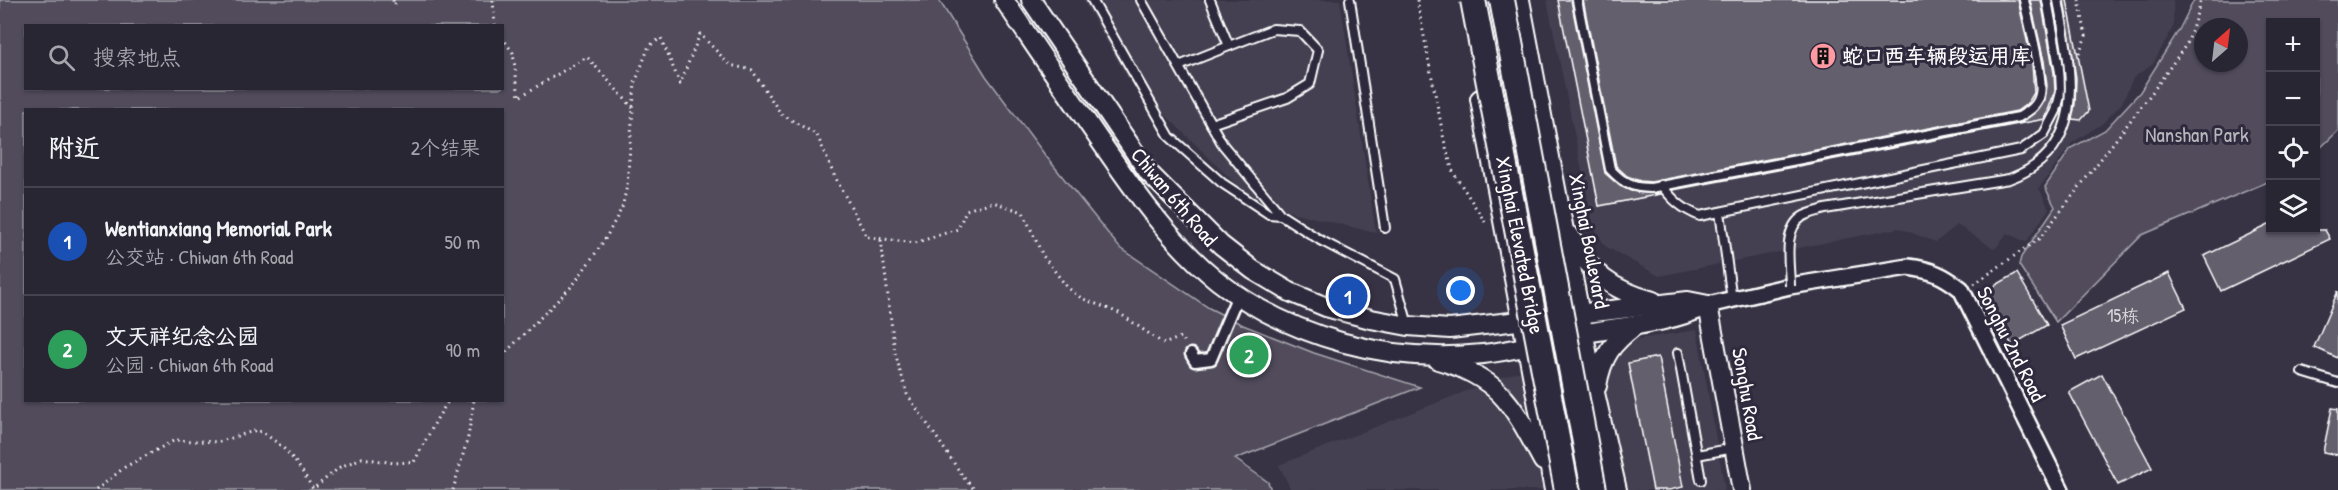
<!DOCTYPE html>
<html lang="zh">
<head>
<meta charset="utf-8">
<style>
  body { margin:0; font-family:"Patrick Hand","LXGW WenKai TC",sans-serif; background:#312e3c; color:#f1f3f6 }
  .controls { position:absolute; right:18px; top:18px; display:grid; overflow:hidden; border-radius:0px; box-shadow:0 2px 4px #0004 }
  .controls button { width:54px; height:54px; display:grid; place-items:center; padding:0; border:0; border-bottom:2px solid #45434f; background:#292634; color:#f1f3f6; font:30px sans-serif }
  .compass { position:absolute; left:2194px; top:18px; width:54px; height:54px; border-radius:50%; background:#292634; box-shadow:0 2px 4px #0004; rotate:28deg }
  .you { position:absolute; left:1461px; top:291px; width:21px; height:21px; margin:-15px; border:4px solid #fff; border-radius:50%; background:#1a73e8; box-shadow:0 0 0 9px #1a73e833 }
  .badge { display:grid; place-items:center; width:39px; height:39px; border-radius:50%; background:#ff9aa2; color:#fff; font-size:20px; font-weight:700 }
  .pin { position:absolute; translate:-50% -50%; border:3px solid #fff; box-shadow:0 2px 6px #0006 }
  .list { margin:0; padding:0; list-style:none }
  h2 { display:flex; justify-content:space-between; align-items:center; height:78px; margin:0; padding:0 24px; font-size:26px }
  h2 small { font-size:20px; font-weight:400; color:#a5a5ac }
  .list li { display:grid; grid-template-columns:39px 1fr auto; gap:18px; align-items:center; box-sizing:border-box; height:108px; padding:0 24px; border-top:2px solid #45434f }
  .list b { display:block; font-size:22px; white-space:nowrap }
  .list p { margin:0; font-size:20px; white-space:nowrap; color:#a5a5ac }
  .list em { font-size:20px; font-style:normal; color:#a5a5ac }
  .icon { flex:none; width:33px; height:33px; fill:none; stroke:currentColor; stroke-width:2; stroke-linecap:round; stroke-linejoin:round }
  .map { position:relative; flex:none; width:2338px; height:490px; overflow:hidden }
  .search { position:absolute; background:#292634; box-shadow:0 2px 4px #0004; left:24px; top:24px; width:480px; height:66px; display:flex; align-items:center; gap:15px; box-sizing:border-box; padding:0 21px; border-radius:0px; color:#a5a5ac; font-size:22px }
  .panel { position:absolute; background:#292634; box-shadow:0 2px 4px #0004; left:24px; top:108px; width:480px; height:294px; border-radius:0px }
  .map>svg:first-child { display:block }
  .built { fill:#444051 }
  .green { fill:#514c5c; stroke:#a8a6ae; stroke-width:1.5; fill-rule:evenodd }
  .building { fill:#635f6d; stroke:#fff; stroke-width:1.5 }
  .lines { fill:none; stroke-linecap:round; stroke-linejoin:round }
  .service-casing { stroke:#fff; stroke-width:12 }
  .pedestrian-casing { stroke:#fff; stroke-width:15 }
  .minor-casing { stroke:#fff; stroke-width:20 }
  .tertiary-casing { stroke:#fff; stroke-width:22 }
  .path { stroke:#fff; stroke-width:3; stroke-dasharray:1.5 4.5; stroke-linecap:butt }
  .service { stroke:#2f2a3d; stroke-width:8 }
  .pedestrian { stroke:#2f2a3d; stroke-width:10 }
  .minor { stroke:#2f2a3d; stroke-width:15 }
  .tertiary { stroke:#2f2a3d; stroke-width:18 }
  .service-bridge-casing { stroke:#fff; stroke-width:12; stroke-linecap:butt }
  .primary-bridge-casing { stroke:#fff; stroke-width:28; stroke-linecap:butt }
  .service-bridge { stroke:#2f2a3d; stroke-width:8 }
  .primary-bridge { stroke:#2f2a3d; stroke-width:24 }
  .labels { text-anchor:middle; stroke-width:6; stroke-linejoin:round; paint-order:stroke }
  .number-label { font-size:18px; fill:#d8d7da }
  .poi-label { font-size:21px; font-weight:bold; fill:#fff; stroke:#2f2a3d; text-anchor:start }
  .park-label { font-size:21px; fill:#b9b7be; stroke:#2f2a3d }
  .street-label { font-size:21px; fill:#fff; stroke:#2f2a3d }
</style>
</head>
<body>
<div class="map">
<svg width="2338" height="490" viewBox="0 0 2338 490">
  <rect width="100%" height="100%" fill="#373345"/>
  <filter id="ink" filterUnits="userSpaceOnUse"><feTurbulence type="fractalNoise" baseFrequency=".0167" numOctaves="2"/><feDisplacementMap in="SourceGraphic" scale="12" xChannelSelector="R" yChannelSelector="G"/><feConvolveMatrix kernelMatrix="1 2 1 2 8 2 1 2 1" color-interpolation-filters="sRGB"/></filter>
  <g filter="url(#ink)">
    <g class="built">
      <path d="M1083 0H1340L1376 233 1255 203 1127 77Z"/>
      <path d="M1547 0H2173V27L2153 64 2133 78 2122 103 2103 123 2072 143 2039 188 2049 209 2026 242 2007 233 1995 249 1957 225 1936 242 1899 228 1659 276 1605 246 1593 225Z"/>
      <path d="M1697 330 1725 490H1291L1279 465 1502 377 1612 343Z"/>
    </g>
    <g class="green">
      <path d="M0 0H939L986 76 1045 155 1119 247 1209 308 1243 325 1314 353 1420 387 1235 459 1268 482 1271 490H0ZM26 26H502V88H26ZM26 110H502V400H26Z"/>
      <path d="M2194 0H2338V131L2316 152V22H2270V181L2142 235 2056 322 2019 265 2021 257 2055 207 2045 187 2071 148 2105 130 2140 92 2179 30ZM2203 27H2239V63H2203Z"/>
    </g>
    <g class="building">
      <path d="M1558 0H1571L1605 173 1620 186 1631 191 1661 194 1599 206Z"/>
      <path d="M1583 0H2018L2032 63 2034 93 2028 103 2017 111 1651 182 1640 181 1627 176 1616 166Z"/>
      <path d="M2030 0H2041L2054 73 2055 91 2045 119 1673 190 2022 122 2040 108 2045 100 2047 86 2044 61Z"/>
      <path d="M2064 0H2067L2089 111 2081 120 2072 119 2075 104 2076 78Z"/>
      <path d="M2271 224V230H2325L2330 239 2221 291 2204 256Z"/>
      <path d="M2017 273 2047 325 2012 345 1982 293Z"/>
      <path d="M2169 273 2186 308 2076 359 2060 325Z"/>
      <path d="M2338 291V358L2314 347Z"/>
      <path d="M1658 357 1683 487 1669 490H1653L1628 363Z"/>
      <path d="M2102 374 2152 468 2118 485 2069 392Z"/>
      <path d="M2332 408 2338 409V455L2323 452Z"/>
    </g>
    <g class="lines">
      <defs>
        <g id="service">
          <path d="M1092 0 1170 137 1222 183 1269 214 1281 215"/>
          <path d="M1141 0 1223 145 1281 215 1320 240 1395 279 1408 325"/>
          <path d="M1210 0 1229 46 1273 29 1300 31 1318 50 1310 84 1287 98 1211 124"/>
          <path d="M1350 0 1385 228"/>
          <path d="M1577 0 1610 169C1623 183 1632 188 1651 188L2019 117C2029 111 2038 106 2040 94 2044 78 2028 19 2024 0"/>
          <path d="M1179 66 1229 46"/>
          <path d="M1661 185C1673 200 1682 209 1700 216L2021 150 2044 134 2056 111 2061 92 2060 72 2047 0"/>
          <path d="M1720 212 1732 300"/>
          <path d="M1678 353 1701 480"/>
          <path d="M2302 372 2338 383"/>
          <path d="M1697 455 1734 448"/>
        </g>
        <path id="pedestrian" d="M1191 354 1195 361 1211 359 1238 295"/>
        <path id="minor" d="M1708 305 1790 286 1908 267C1932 270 1943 275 1961 289L2061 490"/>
        <g id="tertiary">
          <path d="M1004 0C1034 45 1065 90 1096 135 1131 186 1168 241 1218 281 1291 338 1390 364 1483 354 1511 351 1539 344 1567 337 1613 326 1665 326 1708 305"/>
          <path d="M1031 0 1149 173 1221 245 1253 270 1290 292 1326 307 1371 319 1408 326 1450 329 1688 301 1708 305"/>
          <path d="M1520 0 1595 393 1617 490"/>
          <path d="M1480 99 1554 490"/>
          <path d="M1570 236C1591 274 1611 290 1653 301"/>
          <path d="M1708 305 1742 490"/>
          <path d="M1438 360C1501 378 1513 406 1543 461"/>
          <path d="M1597 386C1602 356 1612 343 1636 325"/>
        </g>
      </defs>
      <use href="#service" class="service-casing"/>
      <use href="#pedestrian" class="pedestrian-casing"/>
      <use href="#minor" class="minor-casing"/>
      <use href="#tertiary" class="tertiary-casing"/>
      <g class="path">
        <path d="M393 0 394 5 398 0"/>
        <path d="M493 0 495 26"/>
        <path d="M1417 0 1444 140 1453 172 1485 222"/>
        <path d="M502 37 513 53 519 97 587 57 633 108"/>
        <path d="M2079 53 2086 36 2079 0"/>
        <path d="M881 240 895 353 907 394 964 478 975 490"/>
        <path d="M1974 284 2040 238 2151 94 2188 42 2201 0"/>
        <path d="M502 356 573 285 604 241 622 208 627 186 635 83 649 46 661 38 680 84 700 34 730 65 752 70 781 114 817 135 834 175 867 237 915 243 958 229 966 210 993 202 1023 212 1043 256 1067 287 1081 298 1119 313 1164 344 1181 337 1185 345"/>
        <path d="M96 490 125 467 175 440 218 442 257 430C286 445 297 462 313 489L340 467 362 458 394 463 414 462 438 417 449 400"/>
        <path d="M453 490 468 437 474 400"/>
      </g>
      <use href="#service" class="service"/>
      <use href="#pedestrian" class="pedestrian"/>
      <use href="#minor" class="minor"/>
      <use href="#tertiary" class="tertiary"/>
      <defs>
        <path id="service-bridge" d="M1790 286C1790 266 1782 230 1802 217 1808 213 1819 211 1825 209L2009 179C2092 148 2070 68 2058 0"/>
        <g id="primary-bridge">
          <path d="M1473 0 1567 490"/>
          <path d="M1502 0 1594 490"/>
        </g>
      </defs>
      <use href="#service-bridge" class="service-bridge-casing"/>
      <use href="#primary-bridge" class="primary-bridge-casing"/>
      <use href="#service-bridge" class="service-bridge"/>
      <use href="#primary-bridge" class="primary-bridge"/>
    </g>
  </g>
  <defs>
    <symbol id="building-disc" viewBox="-11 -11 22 22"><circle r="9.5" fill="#ff9aa2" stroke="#2f2a3d"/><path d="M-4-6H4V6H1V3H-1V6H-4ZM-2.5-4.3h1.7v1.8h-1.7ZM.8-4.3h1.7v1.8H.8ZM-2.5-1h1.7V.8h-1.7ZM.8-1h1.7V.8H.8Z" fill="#111"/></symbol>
  </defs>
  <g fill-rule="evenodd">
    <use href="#building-disc" x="1808" y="41" width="30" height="30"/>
  </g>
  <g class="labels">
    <g class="number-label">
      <text x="2123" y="322">15栋</text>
    </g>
    <g class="poi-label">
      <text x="1842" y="63">蛇口西车辆段运用库</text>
    </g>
    <g class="park-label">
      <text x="2197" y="142">Nanshan Park</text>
    </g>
    <g class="street-label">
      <text transform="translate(1174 197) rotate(50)" y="7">Chiwan 6th Road</text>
      <text transform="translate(1589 241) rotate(79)" y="7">Xinghai Boulevard</text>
      <text transform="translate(1520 245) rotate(79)" y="7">Xinghai Elevated Bridge</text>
      <text transform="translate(2011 344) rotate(63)" y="7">Songhu 2nd Road</text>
      <text transform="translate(1747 394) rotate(80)" y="7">Songhu Road</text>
    </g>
  </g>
</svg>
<div class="controls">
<button>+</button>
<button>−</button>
<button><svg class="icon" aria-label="locate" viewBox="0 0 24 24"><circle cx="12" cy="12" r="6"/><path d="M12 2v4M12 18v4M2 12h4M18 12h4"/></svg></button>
<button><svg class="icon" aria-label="layers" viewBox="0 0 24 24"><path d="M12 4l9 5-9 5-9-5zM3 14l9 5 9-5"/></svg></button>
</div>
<svg class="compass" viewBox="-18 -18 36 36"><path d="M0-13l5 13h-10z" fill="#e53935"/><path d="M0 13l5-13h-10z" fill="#a5a5ac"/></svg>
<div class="you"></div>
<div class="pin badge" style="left:1348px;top:296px;background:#1a4fb4">1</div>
<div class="pin badge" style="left:1249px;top:355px;background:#2e9e5b">2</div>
<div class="search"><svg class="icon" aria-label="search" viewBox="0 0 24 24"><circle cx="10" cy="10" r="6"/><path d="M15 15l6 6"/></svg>搜索地点</div>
<section class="panel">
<h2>附近<small>2个结果</small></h2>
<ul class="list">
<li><span class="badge" style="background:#1a4fb4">1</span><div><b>Wentianxiang Memorial Park</b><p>公交站 · Chiwan 6th Road</p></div><em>50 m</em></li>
<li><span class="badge" style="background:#2e9e5b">2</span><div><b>文天祥纪念公园</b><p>公园 · Chiwan 6th Road</p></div><em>90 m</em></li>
</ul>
</section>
</div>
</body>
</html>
